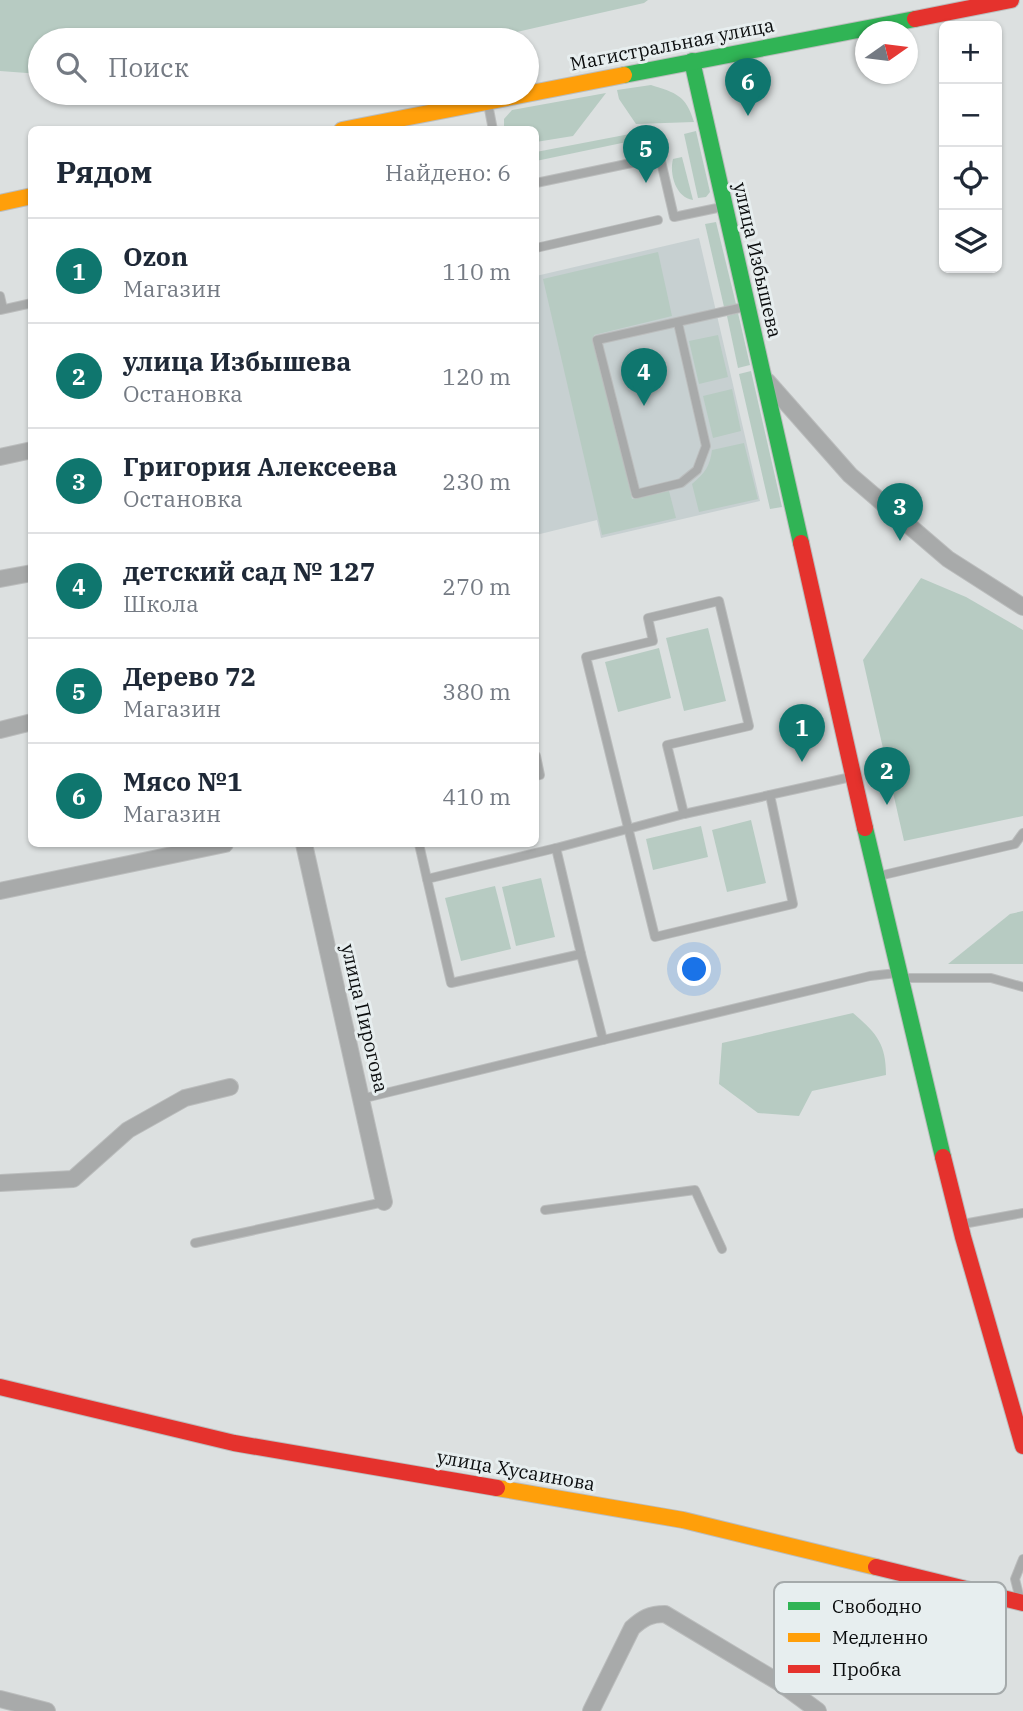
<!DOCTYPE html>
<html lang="ru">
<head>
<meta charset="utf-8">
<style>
  body { margin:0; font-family:"IBM Plex Serif",serif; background:#f6f6f7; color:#1f2937 }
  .controls { position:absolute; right:21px; top:21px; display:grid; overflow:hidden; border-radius:10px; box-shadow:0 2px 5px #0004 }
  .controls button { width:63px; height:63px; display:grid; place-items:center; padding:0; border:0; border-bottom:2px solid #e0e1e3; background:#fff; color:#1f2937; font:35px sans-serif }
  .compass { position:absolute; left:855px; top:21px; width:63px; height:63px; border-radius:50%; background:#fff; box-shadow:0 2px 5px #0004; rotate:76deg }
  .you { position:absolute; left:695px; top:970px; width:24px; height:24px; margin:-18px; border:5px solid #fff; border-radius:50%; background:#1a73e8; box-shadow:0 0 0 10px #1a73e833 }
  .badge { display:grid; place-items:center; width:46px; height:46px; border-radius:50%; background:#0f766e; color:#fff; font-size:23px; font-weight:700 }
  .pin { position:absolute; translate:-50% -58px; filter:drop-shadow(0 2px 4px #0008) }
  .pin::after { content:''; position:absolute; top:37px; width:24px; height:21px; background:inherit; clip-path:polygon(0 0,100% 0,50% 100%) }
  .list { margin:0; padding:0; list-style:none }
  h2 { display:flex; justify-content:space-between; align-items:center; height:91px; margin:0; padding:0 28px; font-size:30px }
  h2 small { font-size:23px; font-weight:400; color:#747a83 }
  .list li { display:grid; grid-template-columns:46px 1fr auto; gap:21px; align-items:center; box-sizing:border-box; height:105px; padding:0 28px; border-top:2px solid #e0e1e3 }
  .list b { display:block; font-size:26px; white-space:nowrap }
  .list p { margin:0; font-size:23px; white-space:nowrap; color:#747a83 }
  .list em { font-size:23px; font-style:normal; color:#747a83 }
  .icon { flex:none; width:38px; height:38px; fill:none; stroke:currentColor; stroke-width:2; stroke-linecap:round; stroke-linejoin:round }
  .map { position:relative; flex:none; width:1023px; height:1711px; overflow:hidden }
  .search { position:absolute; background:#fff; box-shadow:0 2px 5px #0004; left:28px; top:28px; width:511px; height:77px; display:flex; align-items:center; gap:18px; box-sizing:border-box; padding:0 24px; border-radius:38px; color:#747a83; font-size:26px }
  .panel { position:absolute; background:#fff; box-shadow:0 2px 5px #0004; left:28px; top:126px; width:511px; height:721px; border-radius:10px }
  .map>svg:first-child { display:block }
  .built { fill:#c7d0d1 }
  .green { fill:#b7cbc2 }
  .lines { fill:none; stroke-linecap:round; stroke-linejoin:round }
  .lane-casing { stroke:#bbbdbd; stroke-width:10 }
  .street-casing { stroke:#bbbdbd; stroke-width:18 }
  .fast-casing { stroke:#bbbdbd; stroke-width:18 }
  .slow-casing { stroke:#bbbdbd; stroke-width:18 }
  .jam-casing { stroke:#bbbdbd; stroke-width:18 }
  .lane { stroke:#a8aaaa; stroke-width:8 }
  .street { stroke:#a8aaaa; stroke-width:16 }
  .fast { stroke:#30b455; stroke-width:16 }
  .slow { stroke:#ff9f0a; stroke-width:16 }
  .jam { stroke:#e5322d; stroke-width:16 }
  .labels { text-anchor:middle; stroke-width:6; stroke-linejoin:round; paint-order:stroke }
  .street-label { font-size:19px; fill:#0a0c0d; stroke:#e7eeef }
  .key { fill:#e7eeef; stroke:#a5aaab; stroke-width:2 }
  .key-label { font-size:19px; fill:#0a0c0d }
</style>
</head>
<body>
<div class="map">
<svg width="1023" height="1711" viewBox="0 0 1023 1711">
  <rect width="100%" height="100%" fill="#dce0e0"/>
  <path class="built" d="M699 238 760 501 601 538 597 520 536 535V276Z"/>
  <g class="green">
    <path d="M0 0H648L644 3 482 40H40V74L0 71Z"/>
    <path d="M651 85C676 93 686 95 694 122L636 124 619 99 617 90Z"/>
    <path d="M606 93 573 136 536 142V130L504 129V119L512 110Z"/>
    <path d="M696 131 710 192 706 197 698 198 684 134Z"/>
    <path d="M635 133 641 139 536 161V152Z"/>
    <path d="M682 157 693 200C676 198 669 174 673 159Z"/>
    <path d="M716 222 736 304 724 307 705 224Z"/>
    <path d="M658 252 672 316 594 335 632 499 669 491 676 518 602 535 543 279Z"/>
    <path d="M738 313 750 365 738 368 727 316Z"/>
    <path d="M718 335 728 377 699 384 689 341Z"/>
    <path d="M751 371 782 507 770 509 739 374Z"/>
    <path d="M732 389 741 431 713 438 703 396Z"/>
    <path d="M744 443 758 499 699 512 692 484C705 473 710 466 712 450Z"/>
    <path d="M921 578 966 597 1023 630V816L904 841 863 660Z"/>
    <path d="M708 628 726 701 684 711 666 638Z"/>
    <path d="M659 648 671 698 618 712 605 662Z"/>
    <path d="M751 820 766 883 727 892 712 830Z"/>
    <path d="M701 826 708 857 653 870 646 839Z"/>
    <path d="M541 878 555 937 516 946 502 887Z"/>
    <path d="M495 886 511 949 461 961 445 898Z"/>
    <path d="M1023 911V964H948L1010 914Z"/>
    <path d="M853 1013C876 1033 886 1043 886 1075L812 1091 799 1116 758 1113 719 1084 722 1043Z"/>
  </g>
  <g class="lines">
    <defs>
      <g id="lane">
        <path d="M488 104 493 130"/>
        <path d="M536 183 660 157 674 217 722 207"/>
        <path d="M536 248 658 220"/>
        <path d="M0 296 3 309"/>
        <path d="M0 310 32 303"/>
        <path d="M678 323 706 446 697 470 681 483 636 494 597 340 744 307"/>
        <path d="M536 756 540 775 536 776"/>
        <path d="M684 814 667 745 749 726 719 601 648 618 653 641 586 657 655 937 793 904 770 795"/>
        <path d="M419 844 427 879 556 848 684 814 851 777"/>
        <path d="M556 848 581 954"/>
        <path d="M879 876 1015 844 1023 833"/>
        <path d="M901 978H991L1023 987"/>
        <path d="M603 1040 870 976 897 973"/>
        <path d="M361 1099 603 1040 581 954 451 983 427 879"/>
        <path d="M545 1210 695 1190 722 1249"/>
        <path d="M963 1224 1023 1213"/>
        <path d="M195 1243 384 1202"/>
        <path d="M1020 1599 1015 1579 1023 1559"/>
      </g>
      <g id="street">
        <path d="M767 381 850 475 948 559 1023 607"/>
        <path d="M0 457 32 450"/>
        <path d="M0 579 32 573"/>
        <path d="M0 730 32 722"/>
        <path d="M304 844 384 1202"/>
        <path d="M0 891 225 844"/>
        <path d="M0 1183 73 1179 128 1130 185 1098 230 1087"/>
        <path d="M0 1699 47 1711"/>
        <path d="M591 1711 632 1628C643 1618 650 1614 665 1614L780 1683 818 1711"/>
      </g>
      <g id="fast">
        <path d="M692 61 801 543"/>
        <path d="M624 75 915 19"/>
        <path d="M865 828 943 1157"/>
      </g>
      <g id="slow">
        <path d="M342 130 624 75"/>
        <path d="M0 203 32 196"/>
        <path d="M497 1488 683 1520 876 1567"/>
      </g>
      <g id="jam">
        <path d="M915 19 1011 0"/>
        <path d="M801 543 865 828"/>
        <path d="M943 1157 963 1237 1023 1446"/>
        <path d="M0 1387 234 1443 497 1488"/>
        <path d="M876 1567 1023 1603"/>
      </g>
    </defs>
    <use href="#lane" class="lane-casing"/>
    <use href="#street" class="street-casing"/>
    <use href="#fast" class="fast-casing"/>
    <use href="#slow" class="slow-casing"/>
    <use href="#jam" class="jam-casing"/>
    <use href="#lane" class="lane"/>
    <use href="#street" class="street"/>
    <use href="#fast" class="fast"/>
    <use href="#slow" class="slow"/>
    <use href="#jam" class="jam"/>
  </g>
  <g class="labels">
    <g class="street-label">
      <text transform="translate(672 44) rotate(-11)" y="7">Магистральная улица</text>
      <text transform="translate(758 260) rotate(77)" y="7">улица Избышева</text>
      <text transform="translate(365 1018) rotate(77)" y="7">улица Пирогова</text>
      <text transform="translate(516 1470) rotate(10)" y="7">улица Хусаинова</text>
    </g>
  </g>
  <rect x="774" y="1582" width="232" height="112" rx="10" class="key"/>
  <rect x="788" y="1602" width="32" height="8" fill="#30b455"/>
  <rect x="788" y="1633" width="32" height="9" fill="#ff9f0a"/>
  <rect x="788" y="1665" width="32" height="8" fill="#e5322d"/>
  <g class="key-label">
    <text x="832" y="1613">Свободно</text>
    <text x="832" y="1644">Медленно</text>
    <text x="832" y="1676">Пробка</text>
  </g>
</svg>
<div class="controls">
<button>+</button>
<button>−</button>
<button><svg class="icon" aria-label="locate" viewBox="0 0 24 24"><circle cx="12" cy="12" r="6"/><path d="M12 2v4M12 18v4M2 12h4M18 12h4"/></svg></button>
<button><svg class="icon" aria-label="layers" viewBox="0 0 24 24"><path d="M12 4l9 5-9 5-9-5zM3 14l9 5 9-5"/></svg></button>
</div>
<svg class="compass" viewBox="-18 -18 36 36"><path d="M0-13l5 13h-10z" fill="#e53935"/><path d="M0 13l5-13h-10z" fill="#747a83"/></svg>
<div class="you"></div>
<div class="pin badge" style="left:802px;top:762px">1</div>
<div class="pin badge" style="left:887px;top:805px">2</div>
<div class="pin badge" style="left:900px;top:541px">3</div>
<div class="pin badge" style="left:644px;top:406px">4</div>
<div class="pin badge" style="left:646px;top:183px">5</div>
<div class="pin badge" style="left:748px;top:116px">6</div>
<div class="search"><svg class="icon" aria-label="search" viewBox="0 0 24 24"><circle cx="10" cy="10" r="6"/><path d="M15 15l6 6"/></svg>Поиск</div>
<section class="panel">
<h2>Рядом<small>Найдено: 6</small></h2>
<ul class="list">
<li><span class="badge">1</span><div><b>Ozon</b><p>Магазин</p></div><em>110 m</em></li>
<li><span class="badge">2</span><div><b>улица Избышева</b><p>Остановка</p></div><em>120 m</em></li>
<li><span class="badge">3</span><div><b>Григория Алексеева</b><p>Остановка</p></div><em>230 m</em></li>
<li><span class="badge">4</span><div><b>детский сад № 127</b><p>Школа</p></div><em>270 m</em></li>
<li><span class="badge">5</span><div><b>Дерево 72</b><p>Магазин</p></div><em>380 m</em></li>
<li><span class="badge">6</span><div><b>Мясо №1</b><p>Магазин</p></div><em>410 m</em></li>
</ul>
</section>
</div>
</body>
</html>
